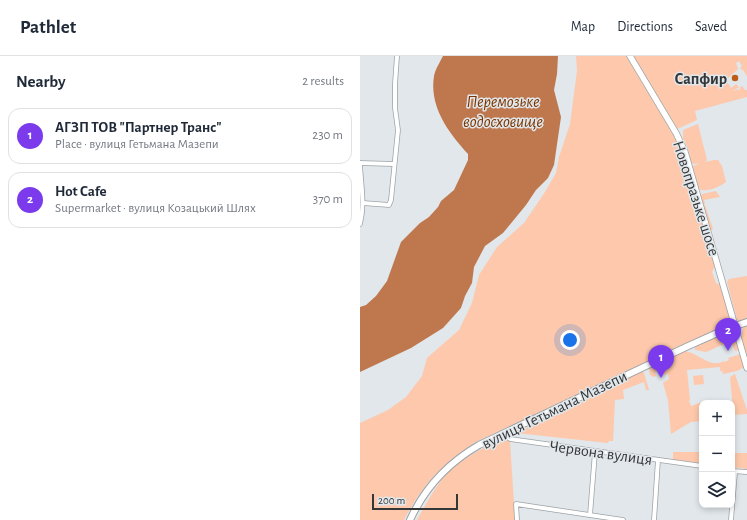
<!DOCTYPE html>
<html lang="en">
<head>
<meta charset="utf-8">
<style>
  body { margin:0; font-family:"Alegreya Sans",sans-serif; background:#f6f6f7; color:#1f2937 }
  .controls { position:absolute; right:12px; bottom:12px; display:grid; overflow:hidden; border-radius:8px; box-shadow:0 2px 6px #0003 }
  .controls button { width:36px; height:36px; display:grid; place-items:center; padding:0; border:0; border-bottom:1px solid #e0e1e3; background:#fff; color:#1f2937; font:20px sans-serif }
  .scale { position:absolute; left:12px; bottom:10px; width:86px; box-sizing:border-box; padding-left:4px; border:2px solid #343738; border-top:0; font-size:11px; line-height:14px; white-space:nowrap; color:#343738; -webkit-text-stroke:3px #e1e7eb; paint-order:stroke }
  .you { position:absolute; left:210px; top:284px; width:14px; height:14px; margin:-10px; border:3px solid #fff; border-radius:50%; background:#1a73e8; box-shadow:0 0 0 6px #1a73e833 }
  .badge { display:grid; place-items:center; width:26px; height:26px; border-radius:50%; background:#7c3aed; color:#fff; font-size:13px; font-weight:700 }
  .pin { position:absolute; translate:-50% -33px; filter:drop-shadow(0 1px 2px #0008) }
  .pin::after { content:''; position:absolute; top:21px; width:14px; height:12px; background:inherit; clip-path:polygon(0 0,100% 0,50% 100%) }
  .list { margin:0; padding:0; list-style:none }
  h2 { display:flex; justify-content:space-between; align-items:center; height:52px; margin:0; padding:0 16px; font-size:17px }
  h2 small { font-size:13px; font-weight:400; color:#747a83 }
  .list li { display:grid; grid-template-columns:26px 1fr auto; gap:12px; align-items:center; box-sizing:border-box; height:56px; margin:0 8px 8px; padding:0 8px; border:1px solid #e0e1e3; border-radius:12px }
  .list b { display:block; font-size:15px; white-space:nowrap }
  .list p { margin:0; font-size:13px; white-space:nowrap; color:#747a83 }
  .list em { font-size:13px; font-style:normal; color:#747a83 }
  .icon { flex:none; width:22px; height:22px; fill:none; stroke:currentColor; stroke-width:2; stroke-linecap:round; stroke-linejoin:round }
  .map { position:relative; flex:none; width:387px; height:464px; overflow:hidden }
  header { display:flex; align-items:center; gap:24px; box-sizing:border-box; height:56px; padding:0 20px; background:#fff; border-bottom:1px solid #e0e1e3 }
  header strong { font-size:19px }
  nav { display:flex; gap:22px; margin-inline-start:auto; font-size:14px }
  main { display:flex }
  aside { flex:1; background:#fff }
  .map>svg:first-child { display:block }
  .green { fill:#fdc8ab }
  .water { fill:#bf774e }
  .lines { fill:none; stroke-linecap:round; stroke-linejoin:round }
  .minor-casing { stroke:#9da3a7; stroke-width:5.5 }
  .major-casing { stroke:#9da3a7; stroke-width:7 }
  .highway-casing { stroke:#9da3a7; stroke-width:8 }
  .minor { stroke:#fff; stroke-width:4 }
  .major { stroke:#fff; stroke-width:5.5 }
  .highway { stroke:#fff; stroke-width:6 }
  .poi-dot { fill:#bc5c18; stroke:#e1e7eb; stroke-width:1.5 }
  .labels { text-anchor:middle; stroke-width:3; stroke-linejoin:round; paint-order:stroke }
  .poi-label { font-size:16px; font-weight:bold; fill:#343738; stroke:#e1e7eb; text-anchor:end }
  .street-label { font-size:16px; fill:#343738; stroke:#e1e7eb }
  .water-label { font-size:17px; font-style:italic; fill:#793602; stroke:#e1e7eb }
</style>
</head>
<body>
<header>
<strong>Pathlet</strong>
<nav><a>Map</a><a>Directions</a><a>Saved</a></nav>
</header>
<main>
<aside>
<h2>Nearby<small>2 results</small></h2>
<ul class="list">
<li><span class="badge">1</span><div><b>АГЗП ТОВ &quot;Партнер Транс&quot;</b><p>Place · вулиця Гетьмана Мазепи</p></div><em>230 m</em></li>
<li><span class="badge">2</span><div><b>Hot Cafe</b><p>Supermarket · вулиця Козацький Шлях</p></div><em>370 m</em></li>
</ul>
</aside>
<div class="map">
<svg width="387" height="464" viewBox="0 0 387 464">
  <rect width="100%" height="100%" fill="#e1e7eb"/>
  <g class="green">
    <path d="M216 0H267L313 76 320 89 330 123 327 127 329 134 334 136 355 210 352 216 356 227 361 229 371 266 370 268 325 288 116 386C82 408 63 428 44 464H0V367L28 354 46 341 62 320 67 302 99 274 112 247 119 219 137 191 164 167 185 136 196 117 199 101 210 68 217 15Z"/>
    <path d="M273 0H387V20L383 14 384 13 382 14 380 12 382 10 379 5 376 7 378 13 366 24 371 32 376 28 379 31 374 34 373 35 378 33 380 35V31L382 30 385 34H387V41L335 55 337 64 317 73Z"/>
    <path d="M338 68 347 104 345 106 354 104H358L362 110 366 126C359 131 347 137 338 133L332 111 339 107 334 108 331 107 329 96 326 88 323 85V74Z"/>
    <path d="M356 135 360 141 344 144 345 148H342L340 141 342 138Z"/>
    <path d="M345 149 353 173 351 174 358 199 357 198 343 150Z"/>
    <path d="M387 220V265L380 266 377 264 367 226 369 223Z"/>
    <path d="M387 269V298C383 291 379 278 384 271Z"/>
    <path d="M369 275 374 276 379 294 375 295 371 285 346 296 335 294V292L337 289Z"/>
    <path d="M324 295C338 296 349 313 364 305L365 306 369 304 368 302 381 298 384 311 377 315 363 318 362 315H360V311L327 314 330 344 329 345 331 350 342 346V365L331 366 311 378 308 344 303 327 309 323 308 318 305 319 303 313 295 316 296 320 293 321 290 319 289 313 291 310Z"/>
    <path d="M281 315 284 317 289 334H286L284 326 263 334 264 343 255 344 253 385H249L248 387 156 377 251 332V329Z"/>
    <path d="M375 318 387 354V358L372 359V353H373L370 321Z"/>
    <path d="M343 319 344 328 334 329 333 320Z"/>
    <path d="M141 384 150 385 155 464H57C67 446 77 427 92 412 104 401 127 390 141 384Z"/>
    <path d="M313 396H342V408L313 405Z"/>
    <path d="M372 397H387V413L372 411Z"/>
  </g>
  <path class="water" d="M83 0H198L197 18 194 34 201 61 194 109 188 122 176 134 166 149 143 177 125 190 114 211 112 227 105 240 101 252 83 272 51 292 0 316V251L6 249 16 240 27 225 41 186 60 167 69 161 78 151 81 145 94 134 108 104V98C89 77 69 51 74 20 75 14 80 6 83 0Z"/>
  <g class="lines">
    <defs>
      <g id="minor">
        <path d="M0 107 34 108"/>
        <path d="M0 109C1 129 5 148 0 168"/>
        <path d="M3 147 29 149 31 144 38 74 35 52V28L37 0"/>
        <path d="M142 377 150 383 342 410"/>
        <path d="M372 415 387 416"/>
        <path d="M230 459 235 396"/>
        <path d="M157 464 156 448 263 464"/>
        <path d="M294 464 298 404"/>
        <path d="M371 464 375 416"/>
      </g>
      <path id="major" d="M270 0 316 77 325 96 387 312"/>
      <path id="highway" d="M50 464C65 431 88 407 119 389L326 291 364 274 387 266"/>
    </defs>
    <use href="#minor" class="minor-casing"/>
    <use href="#major" class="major-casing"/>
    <use href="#highway" class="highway-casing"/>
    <use href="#minor" class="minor"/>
    <use href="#major" class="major"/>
    <use href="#highway" class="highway"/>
  </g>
  <circle class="poi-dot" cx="375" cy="22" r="4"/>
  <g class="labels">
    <g class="poi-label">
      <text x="367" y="28">Сапфир</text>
    </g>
    <g class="street-label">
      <text transform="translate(337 142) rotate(72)" y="6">Новопразьке шосе</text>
      <text transform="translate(194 353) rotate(-26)" y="6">вулиця Гетьмана Мазепи</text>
      <text transform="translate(241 396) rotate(8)" y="6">Червона вулиця</text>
    </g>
    <g class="water-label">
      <text x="143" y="51">Перемозьке<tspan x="143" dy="20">водосховище</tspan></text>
    </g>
  </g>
</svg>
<div class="controls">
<button>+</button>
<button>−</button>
<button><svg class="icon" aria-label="layers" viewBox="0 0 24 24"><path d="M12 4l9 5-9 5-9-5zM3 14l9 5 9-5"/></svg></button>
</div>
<div class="scale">200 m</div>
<div class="you"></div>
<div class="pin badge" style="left:301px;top:322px">1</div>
<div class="pin badge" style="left:368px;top:295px">2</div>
</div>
</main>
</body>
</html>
